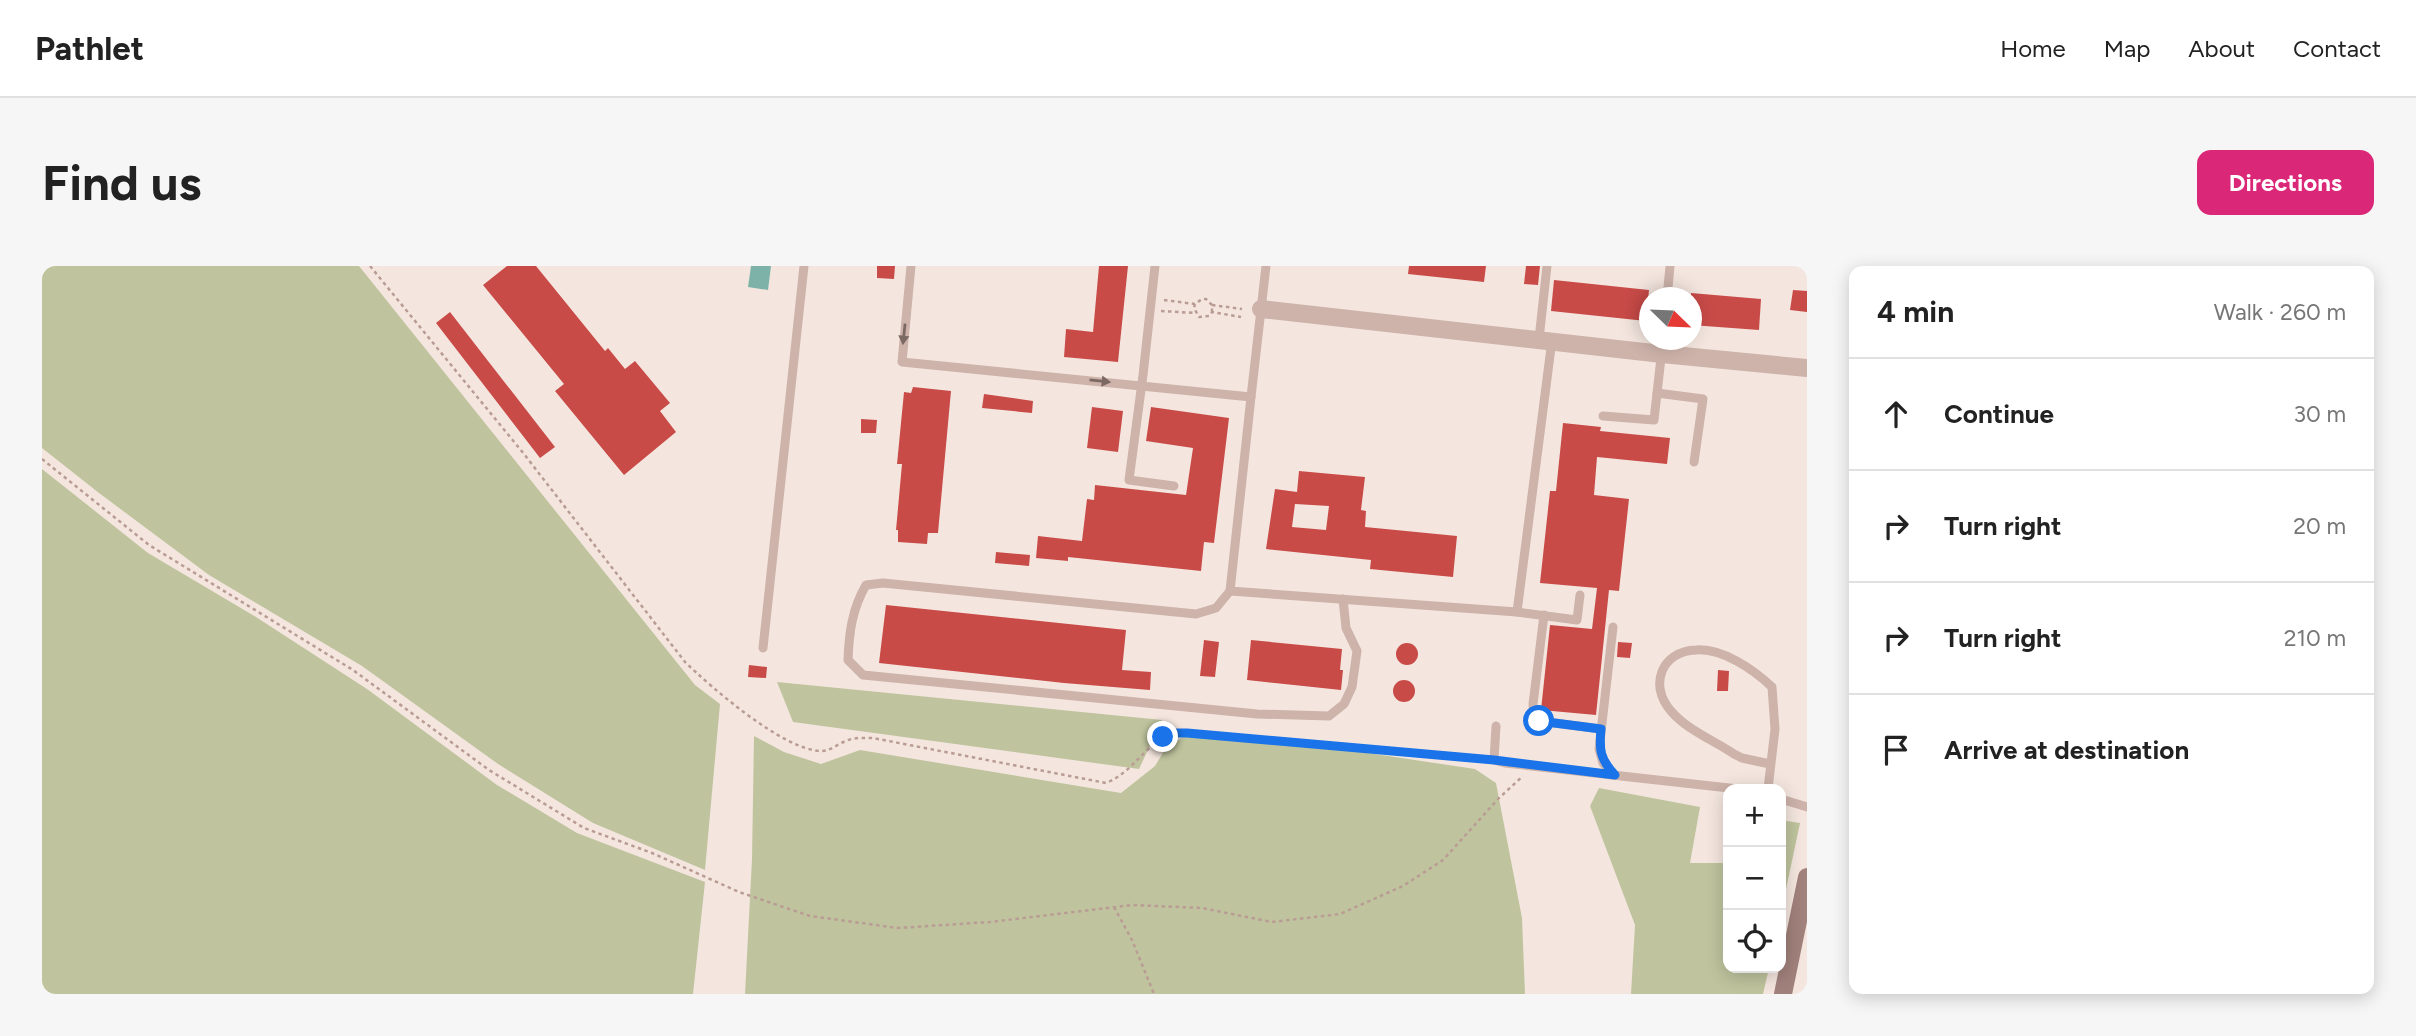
<!DOCTYPE html>
<html lang="en">
<head>
<meta charset="utf-8">
<style>
  body { margin:0; font-family:Figtree,sans-serif; background:#f6f6f6; color:#222 }
  .controls { position:absolute; right:21px; bottom:21px; display:grid; overflow:hidden; border-radius:14px; box-shadow:0 4px 18px #0003 }
  .controls button { width:63px; height:63px; display:grid; place-items:center; padding:0; border:0; border-bottom:2px solid #e0e0e0; background:#fff; color:#222; font:35px sans-serif }
  .compass { position:absolute; left:1597px; top:21px; width:63px; height:63px; border-radius:50%; background:#fff; box-shadow:0 4px 18px #0003; rotate:113deg }
  .stop { position:absolute; width:21px; height:21px; margin:-16px; border:5px solid #1a73e8; border-radius:50%; background:#fff }
  .stop.end { background:#1a73e8; border-color:#fff; box-shadow:0 2px 7px #0008 }
  .list { margin:0; padding:0; list-style:none }
  h2 { display:flex; justify-content:space-between; align-items:center; height:91px; margin:0; padding:0 28px; font-size:30px }
  h2 small { font-size:23px; font-weight:400; color:#767676 }
  .list li { display:grid; grid-template-columns:46px 1fr auto; gap:21px; align-items:center; box-sizing:border-box; height:112px; padding:0 28px; border-top:2px solid #e0e0e0 }
  .list b { display:block; font-size:26px; white-space:nowrap }
  .list em { font-size:23px; font-style:normal; color:#767676 }
  .icon { flex:none; width:38px; height:38px; fill:none; stroke:currentColor; stroke-width:2; stroke-linecap:round; stroke-linejoin:round }
  .map { position:relative; flex:none; width:1765px; height:728px; overflow:hidden; border-radius:14px }
  header { display:flex; align-items:center; gap:42px; box-sizing:border-box; height:98px; padding:0 35px; background:#fff; border-bottom:2px solid #e0e0e0 }
  header strong { font-size:33px }
  nav { display:flex; gap:38px; margin-inline-start:auto; font-size:24px }
  .intro { display:flex; align-items:center; justify-content:space-between; box-sizing:border-box; height:168px; padding:0 42px }
  h1 { margin:0; font-size:49px }
  .button { padding:18px 32px; border-radius:14px; background:#db2777; color:#fff; font-size:24px; font-weight:700 }
  main { display:flex; gap:42px; padding:0 42px }
  aside { flex:1; background:#fff; border-radius:14px; box-shadow:0 4px 18px #0003 }
  .map>svg:first-child { display:block }
  .green { fill:#bfc49e }
  .water { fill:#7db2a9 }
  .building { fill:#c94b48; fill-rule:evenodd }
  .lines { fill:none; stroke-linecap:round; stroke-linejoin:round }
  .path { stroke:#b99c94; stroke-width:2.5; stroke-dasharray:3.5 3.5; stroke-linecap:butt }
  .lane { stroke:#cdb3aa; stroke-width:9 }
  .street { stroke:#cdb3aa; stroke-width:18 }
  .secondary { stroke:#a1817b; stroke-width:18 }
  .oneway { fill:#7c6964 }
  .route { stroke:#1a73e8; stroke-width:9 }
</style>
</head>
<body>
<header>
<strong>Pathlet</strong>
<nav><a>Home</a><a>Map</a><a>About</a><a>Contact</a></nav>
</header>
<div class="intro"><h1>Find us</h1><a class="button">Directions</a></div>
<main>
<div class="map">
<svg width="1765" height="728" viewBox="0 0 1765 728">
  <rect width="100%" height="100%" fill="#f4e6df"/>
  <g class="green">
    <path d="M0 0H317L653 419 678 438 663 604 551 557 456 498 320 400 167 309 57 227 0 182Z"/>
    <path d="M0 203 106 287 214 351 325 423 455 519 535 567 663 616 651 728H0Z"/>
    <path d="M735 416 1120 454 1097 503 751 456Z"/>
    <path d="M1147 468 1259 477 1433 503 1454 517 1480 652 1483 728H703L710 593 712 470 742 486 779 498 818 484 1079 527 1113 500 1125 480Z"/>
    <path d="M1557 522 1658 541 1648 597H1686V702H1727L1721 728H1589L1593 659 1548 540Z"/>
    <path d="M1739 554 1758 557 1739 647Z"/>
  </g>
  <path class="water" d="M709 0H729L726 24 706 21Z"/>
  <g class="building">
    <path d="M465 0H494L563 85 566 82 583 103 593 95 628 137 618 145 634 166 582 209 513 125 522 118 441 19Z"/>
    <path d="M835 0H853L852 13 835 12Z"/>
    <path d="M1057 0H1086L1076 96 1022 91 1024 63 1051 66Z"/>
    <path d="M1367 0H1444L1442 16 1366 8Z"/>
    <path d="M1484 0H1498L1496 19 1482 18Z"/>
    <path d="M1512 14 1607 24 1604 55 1509 45Z"/>
    <path d="M1751 24 1765 25V46L1748 44Z"/>
    <path d="M1649 27 1719 33 1717 64 1649 59Z"/>
    <path d="M408 46 513 181 498 192 394 57Z"/>
    <path d="M871 121 909 125 896 267H886L885 278 856 276V264H854L860 198H855L862 126 869 127Z"/>
    <path d="M942 128 991 135 990 147 940 142Z"/>
    <path d="M1050 141 1081 145 1076 186 1045 182Z"/>
    <path d="M1109 141 1187 152 1172 277 1162 276 1159 305 1026 291V295L994 292 996 270 1040 275 1045 233 1052 234 1053 219 1144 229 1151 182 1104 175Z"/>
    <path d="M819 153 835 154 834 167H819Z"/>
    <path d="M1521 157 1559 161 1558 165 1628 172 1625 198 1555 191 1552 229 1587 233 1577 325 1567 324 1554 449 1499 444 1508 359 1550 363 1555 322 1498 317 1508 225H1514Z"/>
    <path d="M1257 205 1323 211 1319 244 1324 245 1323 261 1415 270 1411 311 1328 303 1329 294 1224 283 1233 223 1255 226ZM1253 238 1287 240 1284 264 1250 261Z"/>
    <path d="M954 286 988 289 987 300 953 297Z"/>
    <path d="M844 339 1084 364 1080 404 1109 406 1108 424 1022 417 837 397Z"/>
    <path d="M1162 374 1177 376 1173 411 1158 410Z"/>
    <path d="M1209 374 1300 383 1298 404H1301L1299 424 1205 414Z"/>
    <path d="M1576 376 1590 377 1588 392 1575 391Z"/>
    <circle cx="1365" cy="388" r="11"/>
    <path d="M707 399 725 401 724 412 706 411Z"/>
    <path d="M1676 404 1687 405 1686 425H1675Z"/>
    <circle cx="1362" cy="425" r="11"/>
  </g>
  <g class="lines">
    <g class="path">
      <path d="M328 0 482 188 643 396C670 422 741 484 779 485 789 485 795 478 804 475 812 471 822 472 831 472L1064 517C1092 506 1103 477 1131 467L1440 493"/>
      <path d="M1122 34 1153 38"/>
      <path d="M1170 39 1200 43"/>
      <path d="M1119 45 1154 47"/>
      <path d="M1170 46V39L1164 33H1160L1153 38 1152 42 1157 51 1167 50 1170 46 1199 51"/>
      <path d="M0 193 107 279 311 404 447 504 542 562 610 587 697 626 768 650 856 662 948 656 1090 639 1160 642 1230 656 1298 648 1361 620 1401 594 1457 532 1481 510"/>
      <path d="M1072 641 1090 674 1112 728"/>
    </g>
    <g class="lane">
      <path d="M869 0 860 96 1209 131 1224 0"/>
      <path d="M1113 0 1101 109 1087 214 1132 220"/>
      <path d="M1625 32 1628 0"/>
      <path d="M1497 73 1505 0"/>
      <path d="M1615 127 1661 133 1652 196"/>
      <path d="M1209 131 1188 325 1475 346 1510 74"/>
      <path d="M1561 150 1612 154 1621 74"/>
      <path d="M1188 325 1174 342 1154 348 841 317 824 319C810 343 807 367 806 394L821 409 1215 448 1287 450 1302 438 1310 421 1315 385 1304 362 1301 333"/>
      <path d="M1475 346 1535 354 1538 329"/>
      <path d="M1502 349 1491 438 1492 449 1497 455 1559 463"/>
      <path d="M1571 361 1557 483 1561 497 1573 509"/>
      <path d="M721 382 762 0"/>
      <path d="M1454 460 1452 494 1463 497 1696 523"/>
      <path d="M1726 523 1733 463 1730 421C1712 404 1681 382 1654 384 1620 385 1606 419 1629 445 1645 464 1671 474 1692 488L1700 492 1728 498"/>
      <path d="M1739 533 1765 541"/>
    </g>
    <path class="street" d="M1219 43 1620 88 1765 102"/>
    <path class="secondary" d="M1741 728 1765 611"/>
  </g>
  <defs><path id="oneway-solid" d="M-6-.8H1V-3.2L6.5 0L1 3.2V.8H-6Z" transform="scale(1.75)"/></defs>
  <g class="oneway">
    <use href="#oneway-solid" transform="translate(862 68) rotate(96)"/>
    <use href="#oneway-solid" transform="translate(1058 115) rotate(6)"/>
  </g>
  <g class="lines">
    <path class="route" d="M1121 471 1131 467H1145L1452 494 1573 509C1558 493 1557 484 1559 463L1497 455"/>
  </g>
</svg>
<div class="controls">
<button>+</button>
<button>−</button>
<button><svg class="icon" aria-label="locate" viewBox="0 0 24 24"><circle cx="12" cy="12" r="6"/><path d="M12 2v4M12 18v4M2 12h4M18 12h4"/></svg></button>
</div>
<svg class="compass" viewBox="-18 -18 36 36"><path d="M0-13l5 13h-10z" fill="#e53935"/><path d="M0 13l5-13h-10z" fill="#767676"/></svg>
<div class="stop" style="left:1497px;top:455px"></div>
<div class="stop end" style="left:1121px;top:471px"></div>
</div>
<aside>
<h2>4 min<small>Walk · 260 m</small></h2>
<ul class="list">
<li><svg class="icon" aria-label="ahead" viewBox="0 0 24 24"><path d="M12 20V5M6 11l6-6 6 6"/></svg><div><b>Continue</b></div><em>30 m</em></li>
<li><svg class="icon" aria-label="right" viewBox="0 0 24 24"><path d="M7 20v-9h11M14 6l5 5-5 5"/></svg><div><b>Turn right</b></div><em>20 m</em></li>
<li><svg class="icon" aria-label="right" viewBox="0 0 24 24"><path d="M7 20v-9h11M14 6l5 5-5 5"/></svg><div><b>Turn right</b></div><em>210 m</em></li>
<li><svg class="icon" aria-label="arrive" viewBox="0 0 24 24"><path d="M6 21V4h12l-3 4 3 4H6"/></svg><div><b>Arrive at destination</b></div></li>
</ul>
</aside>
</main>
</body>
</html>
